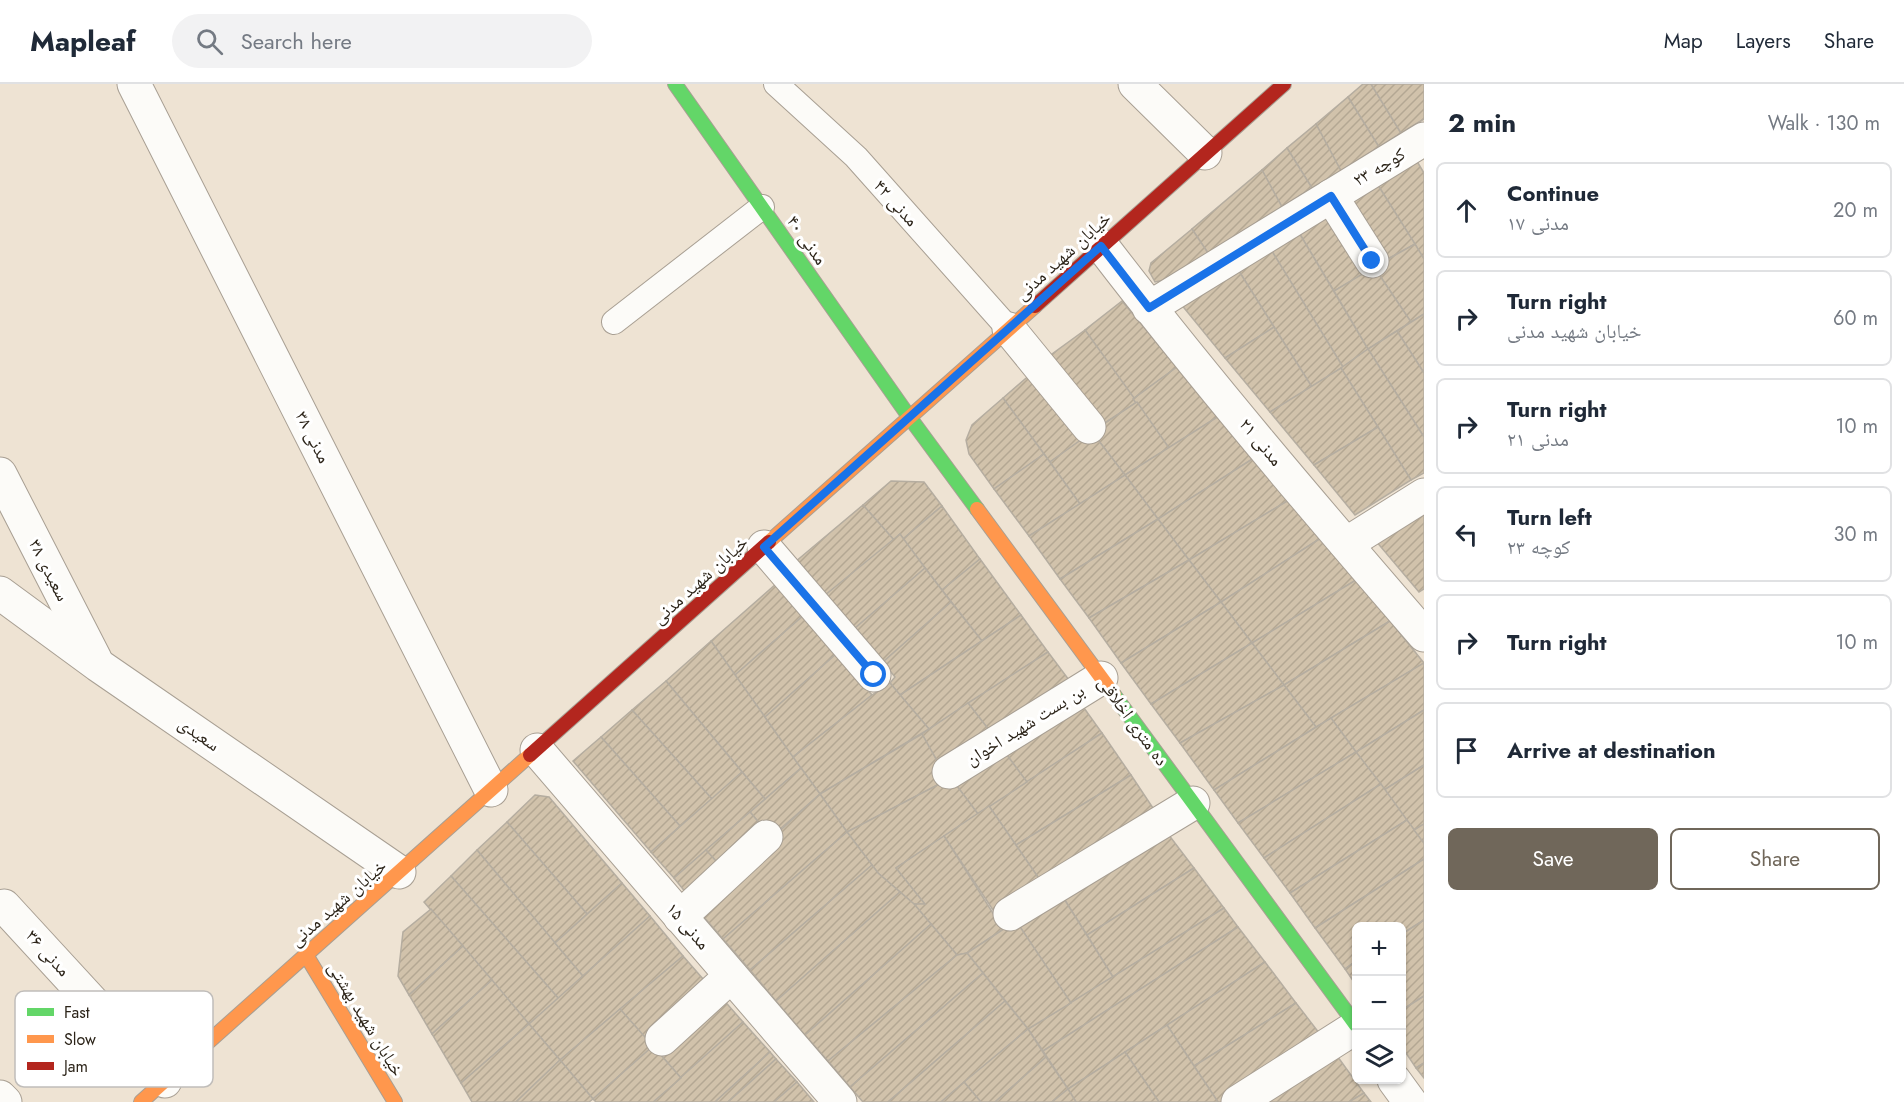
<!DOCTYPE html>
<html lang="en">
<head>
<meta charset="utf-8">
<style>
  body { margin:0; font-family:Jost,"Noto Naskh Arabic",sans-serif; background:#f2f2f3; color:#1f2937 }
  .controls { position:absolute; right:18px; bottom:18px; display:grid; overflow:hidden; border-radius:9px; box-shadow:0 2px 4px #0004 }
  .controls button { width:54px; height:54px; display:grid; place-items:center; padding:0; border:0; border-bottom:2px solid #e0e1e3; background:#fff; color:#1f2937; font:30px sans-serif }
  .stop { position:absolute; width:18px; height:18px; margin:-14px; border:4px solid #1a73e8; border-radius:50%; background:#fff }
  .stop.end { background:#1a73e8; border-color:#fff; box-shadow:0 2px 6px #0008 }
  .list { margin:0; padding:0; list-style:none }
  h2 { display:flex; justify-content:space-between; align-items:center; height:78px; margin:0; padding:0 24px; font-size:26px }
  h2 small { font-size:20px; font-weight:400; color:#747a83 }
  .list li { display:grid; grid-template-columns:39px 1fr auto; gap:18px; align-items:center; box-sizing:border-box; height:96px; margin:0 12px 12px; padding:0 12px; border:2px solid #e0e1e3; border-radius:9px }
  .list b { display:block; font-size:22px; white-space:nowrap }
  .list p { margin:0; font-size:20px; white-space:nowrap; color:#747a83 }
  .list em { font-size:20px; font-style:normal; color:#747a83 }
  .actions { display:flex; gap:12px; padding:18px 24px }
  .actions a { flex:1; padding:14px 0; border:2px solid #70675a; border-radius:9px; text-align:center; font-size:21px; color:#70675a }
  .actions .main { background:#70675a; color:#fff }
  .icon { flex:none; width:33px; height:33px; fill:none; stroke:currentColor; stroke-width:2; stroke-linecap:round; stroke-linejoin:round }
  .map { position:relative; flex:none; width:1424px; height:1018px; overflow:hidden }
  header { display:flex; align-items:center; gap:36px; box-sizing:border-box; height:84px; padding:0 30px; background:#fff; border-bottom:2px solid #e0e1e3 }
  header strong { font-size:28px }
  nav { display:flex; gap:33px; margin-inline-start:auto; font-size:21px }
  .search { width:420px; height:54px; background:#f2f2f3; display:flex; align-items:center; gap:15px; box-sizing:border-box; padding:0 21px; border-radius:33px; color:#747a83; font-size:22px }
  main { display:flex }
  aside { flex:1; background:#fff }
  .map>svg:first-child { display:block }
  .building { fill:url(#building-hatch); stroke:#b5ada0; stroke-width:1.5 }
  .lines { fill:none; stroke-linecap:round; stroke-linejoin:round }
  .lane-casing { stroke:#a89f93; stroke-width:26 }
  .street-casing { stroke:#a89f93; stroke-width:35 }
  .fast-casing { stroke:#a89f93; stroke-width:16 }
  .slow-casing { stroke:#a89f93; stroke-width:16 }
  .jam-casing { stroke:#a89f93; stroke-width:16 }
  .lane { stroke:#fcfbf8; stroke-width:24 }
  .street { stroke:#fcfbf8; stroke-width:33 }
  .fast { stroke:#63d668; stroke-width:14 }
  .slow { stroke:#ff974d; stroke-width:14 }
  .jam { stroke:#b3261e; stroke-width:14 }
  .route { stroke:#1a73e8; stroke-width:8 }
  .labels { text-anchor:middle; stroke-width:6; stroke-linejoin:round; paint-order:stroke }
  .street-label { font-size:18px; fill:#2c2419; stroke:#fff }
  .key { fill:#fff; stroke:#c0bdba; stroke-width:1.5 }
  .key-label { font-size:16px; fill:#2c2419 }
</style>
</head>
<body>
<header>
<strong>Mapleaf</strong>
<div class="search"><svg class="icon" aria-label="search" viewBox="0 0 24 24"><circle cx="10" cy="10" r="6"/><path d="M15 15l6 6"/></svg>Search here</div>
<nav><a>Map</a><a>Layers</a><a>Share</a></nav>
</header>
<main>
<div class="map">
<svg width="1424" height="1018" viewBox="0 0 1424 1018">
  <defs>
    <pattern id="building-hatch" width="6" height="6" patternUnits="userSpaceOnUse" patternTransform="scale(1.5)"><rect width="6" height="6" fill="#d1c2ab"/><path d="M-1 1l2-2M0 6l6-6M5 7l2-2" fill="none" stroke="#b4a793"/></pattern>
  </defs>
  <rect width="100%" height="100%" fill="#eee3d3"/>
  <g class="building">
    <path d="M1363 0H1371L1401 49 1379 63 1348 13Z"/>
    <path d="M1371 0H1424V35L1401 49Z"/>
    <path d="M1348 13 1379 63 1341 87 1316 40Z"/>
    <path d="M1316 40 1341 87 1312 104 1287 64Z"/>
    <path d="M1287 64 1312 104 1282 123 1262 86Z"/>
    <path d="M1415 74 1424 89V175L1376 98Z"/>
    <path d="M1262 86 1282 123 1208 169 1192 145Z"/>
    <path d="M1376 98 1415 160 1380 179 1344 117Z"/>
    <path d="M1332 125 1369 187 1334 207 1298 147Z"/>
    <path d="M1192 145 1208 169 1164 196 1155 198 1149 187 1151 179Z"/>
    <path d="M1298 147 1368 265 1343 283 1270 164Z"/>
    <path d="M1415 160 1424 175V230L1411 238 1374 183Z"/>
    <path d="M1270 164 1343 283 1312 303 1237 184Z"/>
    <path d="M1374 183 1411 238 1368 265 1334 207Z"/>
    <path d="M1237 184 1274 243 1225 274 1180 219Z"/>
    <path d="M1122 217 1177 283 1133 315 1085 246Z"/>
    <path d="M1424 230V289L1397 247Z"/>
    <path d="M1274 243 1312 303 1270 328 1225 274Z"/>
    <path d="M1085 246 1137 318 1100 342 1048 273Z"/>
    <path d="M1397 247 1424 289V353L1368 265Z"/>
    <path d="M1368 265 1424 353V389L1411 396 1341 284Z"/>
    <path d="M1177 283 1219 332 1169 364 1133 315Z"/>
    <path d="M1341 284 1378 343 1314 381 1270 328Z"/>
    <path d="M1032 289 1086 353 1050 378 1003 314Z"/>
    <path d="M1003 314 1044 370 994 405 969 370 966 356 972 341Z"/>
    <path d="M1137 318 1169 364 1125 391 1092 348Z"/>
    <path d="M1219 332 1254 374 1158 435 1125 391Z"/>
    <path d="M1378 343 1411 396 1355 431 1314 381Z"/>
    <path d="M1092 348 1125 391 1080 420 1050 378Z"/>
    <path d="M1044 370 1080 420 1029 452 994 405Z"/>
    <path d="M1254 374 1289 416 1189 476 1158 435Z"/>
    <path d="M1125 391 1158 435 1060 495 1029 452Z"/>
    <path d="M891 397 924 398 942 422 903 455 900 450 894 456 863 421Z"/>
    <path d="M1289 416 1321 454 1221 518 1189 476Z"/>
    <path d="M863 421 894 456 824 512 795 478Z"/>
    <path d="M942 422 980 475 942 506 903 455Z"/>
    <path d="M1424 425V505L1419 508 1375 456Z"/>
    <path d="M1158 435 1189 476 1089 534 1060 495Z"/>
    <path d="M900 450 925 484 854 545 824 512Z"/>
    <path d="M1321 454 1356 496 1252 559 1221 518Z"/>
    <path d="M980 475 1021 531 982 557 942 506Z"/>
    <path d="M1189 476 1221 518 1121 579 1089 534Z"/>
    <path d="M925 484 951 518 883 578 854 545Z"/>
    <path d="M1356 496 1390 537 1284 601 1252 559Z"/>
    <path d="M777 499 804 531 735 591 711 557Z"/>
    <path d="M951 518 982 557 900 611 890 599 895 593 883 578Z"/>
    <path d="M1221 518 1252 559 1151 620 1121 579Z"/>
    <path d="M804 531 836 570 765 633 735 591Z"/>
    <path d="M1021 531 1048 568 929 645 900 611Z"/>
    <path d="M1390 537 1424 579 1316 643 1284 601Z"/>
    <path d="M711 557 801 684 765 715 666 597Z"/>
    <path d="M1252 559 1284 601 1180 659 1151 620Z"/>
    <path d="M1048 568 1072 600 993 651 968 619Z"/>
    <path d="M836 570 872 611 793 673 765 633Z"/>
    <path d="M1424 579V626L1356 668 1331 634Z"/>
    <path d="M666 597 742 688 712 715 632 626Z"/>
    <path d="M890 599 929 645 820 710 793 673 872 611Z"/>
    <path d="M1284 601 1316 643 1214 706 1180 659Z"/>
    <path d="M1079 617 1102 649 1027 698 1001 663Z"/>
    <path d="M968 619 993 651 941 684 922 650Z"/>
    <path d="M632 626 712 715 680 742 601 653Z"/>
    <path d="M1424 626V681L1384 706 1356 668Z"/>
    <path d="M1331 634 1356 668 1238 739 1214 706Z"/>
    <path d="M1102 649 1131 691 1016 761 989 722Z"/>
    <path d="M922 650 941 684 951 694 847 748 820 710Z"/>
    <path d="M601 653 680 742 651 768 573 677Z"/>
    <path d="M1001 663 1027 698 978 730 951 694Z"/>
    <path d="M1356 668 1381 700 1264 774 1238 739Z"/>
    <path d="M1424 681V740L1414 746 1384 706Z"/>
    <path d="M801 684 820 710 771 753 750 728Z"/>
    <path d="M742 688 765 715 674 794 651 768Z"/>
    <path d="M1131 691 1155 727 1042 799 1016 761Z"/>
    <path d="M951 694 978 730 896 784 925 820H914L878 789 847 748Z"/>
    <path d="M1381 700 1407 736 1290 809 1264 774Z"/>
    <path d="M820 710 847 748 723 855 696 824Z"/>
    <path d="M535 711 549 713 622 799 587 830 507 738Z"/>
    <path d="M989 722 1042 799 995 829 944 752Z"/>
    <path d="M750 728 767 748 724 786 706 766Z"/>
    <path d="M1407 736 1424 759V775L1315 844 1290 809Z"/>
    <path d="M507 738 587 830 555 859 477 766Z"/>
    <path d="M1424 740V759L1414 746Z"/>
    <path d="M1165 746 1194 784 1087 851 1061 810Z"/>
    <path d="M847 748 872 781 750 886 723 855Z"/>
    <path d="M944 752 1003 845 967 869 957 871 914 820H925L896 784Z"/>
    <path d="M477 766 583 892 559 915 451 792Z"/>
    <path d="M706 766 724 786 691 815 674 794Z"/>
    <path d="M1424 775V836L1402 850V842H1356V877L1345 885 1315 844Z"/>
    <path d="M872 781 878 789 900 808 776 917 750 886Z"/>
    <path d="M1194 784 1224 824 1113 893 1087 851Z"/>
    <path d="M451 792 559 915 529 940 424 818Z"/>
    <path d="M622 799 650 832 583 892 555 859Z"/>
    <path d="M900 808 914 820 931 840 805 951 776 917Z"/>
    <path d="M1061 810 1113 893 1071 919 1016 837Z"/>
    <path d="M1224 824 1238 843 1043 967 1028 945Z"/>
    <path d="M431 825 463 862 409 911 398 892 403 848Z"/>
    <path d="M650 832 683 872 560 976 529 940Z"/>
    <path d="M1424 836V912L1402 926V850Z"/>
    <path d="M1016 837 1071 919 1028 945 967 869Z"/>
    <path d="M931 840 957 871 828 977 805 951Z"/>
    <path d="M1238 843 1265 878 1068 1005 1043 967Z"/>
    <path d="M463 862 492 896 432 950 409 911Z"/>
    <path d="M967 869 983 889 850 1003 828 977 957 871Z"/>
    <path d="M683 872 710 903 647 956 620 925Z"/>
    <path d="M1356 877V901L1345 885Z"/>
    <path d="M1265 878 1296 919 1194 982 1167 941Z"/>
    <path d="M983 889 1005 917 888 1018H863L850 1003Z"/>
    <path d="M492 896 529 940 461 999 432 950Z"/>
    <path d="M1424 912V979L1416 984 1402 963V926Z"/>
    <path d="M721 913 743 938 681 994 658 968Z"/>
    <path d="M1005 917 1028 945 941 1018H888Z"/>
    <path d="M1296 919 1323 954 1223 1018H1218L1194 982Z"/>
    <path d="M620 925 653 962 593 1015 560 976Z"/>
    <path d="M743 938 770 968 715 1018H653Z"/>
    <path d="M529 940 560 976 516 1018H472L461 999Z"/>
    <path d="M1167 941 1194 982 1218 1018H1159L1125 968Z"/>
    <path d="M1028 945 1046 973 995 1018H981L964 998Z"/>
    <path d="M653 962 681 994 653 1018H596L593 1015Z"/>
    <path d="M770 968 776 975 728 1018H715Z"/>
    <path d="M1125 968 1159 1018H1076L1068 1005Z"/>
    <path d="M1335 969 1364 1009 1349 1018H1255Z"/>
    <path d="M1046 973 1068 1005 1052 1018H995Z"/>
    <path d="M776 975 797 998 774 1018H728Z"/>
    <path d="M560 976 593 1015 589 1018H516Z"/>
    <path d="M1424 979V994L1416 984Z"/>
    <path d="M797 998 814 1018H774Z"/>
    <path d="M964 998 980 1017 979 1018H941Z"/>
    <path d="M1068 1005 1076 1018H1052Z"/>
    <path d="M1364 1009 1371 1018H1349Z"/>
  </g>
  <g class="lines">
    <defs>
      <g id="lane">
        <path d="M776 0 856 73 1009 245"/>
        <path d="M614 238 762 123"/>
      </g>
      <g id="street">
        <path d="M134 0 491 706"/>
        <path d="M1135 0 1205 69"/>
        <path d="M1331 112 1372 177"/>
        <path d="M1102 162C1204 295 1314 424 1424 551"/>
        <path d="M1149 224 1424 55"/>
        <path d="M1009 245 1089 343"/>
        <path d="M0 390 95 575"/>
        <path d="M1346 460 1424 411"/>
        <path d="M764 463 874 591"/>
        <path d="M0 509 98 581 399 788"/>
        <path d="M537 666 840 1018"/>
        <path d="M949 688 1101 594"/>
        <path d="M4 822 165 997"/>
        <path d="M1010 830 1193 719"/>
        <path d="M680 833 766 753"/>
        <path d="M662 955 731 892"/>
        <path d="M1394 996 1410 1018"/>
        <path d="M0 1013 5 1018"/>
        <path d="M1238 1018 1356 943"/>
      </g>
      <g id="fast">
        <path d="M675 0 910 334 977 425"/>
        <path d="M1114 611 1356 941"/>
      </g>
      <g id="slow">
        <path d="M977 425 1114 611"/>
        <path d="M769 458 1035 222"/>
        <path d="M306 871 395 1018"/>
        <path d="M141 1018 530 671"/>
      </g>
      <g id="jam">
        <path d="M1035 222 1284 0"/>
        <path d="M530 671 769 458"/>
      </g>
    </defs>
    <use href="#lane" class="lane-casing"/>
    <use href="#street" class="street-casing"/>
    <use href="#fast" class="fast-casing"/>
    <use href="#slow" class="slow-casing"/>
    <use href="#jam" class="jam-casing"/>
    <use href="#lane" class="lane"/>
    <use href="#street" class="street"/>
    <use href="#fast" class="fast"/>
    <use href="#slow" class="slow"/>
    <use href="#jam" class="jam"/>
  </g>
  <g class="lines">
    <path class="route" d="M874 591 764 463 1101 162 1149 224 1331 112 1372 177"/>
  </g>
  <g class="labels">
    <g class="street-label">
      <text transform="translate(1379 83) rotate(-31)" y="6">کوچه ۲۳</text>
      <text transform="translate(896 119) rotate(48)" y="6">مدنی ۴۲</text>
      <text transform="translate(807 156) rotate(55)" y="6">مدنی ۴۰</text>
      <text transform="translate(1063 172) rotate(-42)" y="6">خیابان شهید مدنی</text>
      <text transform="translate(313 353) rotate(63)" y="6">مدنی ۳۸</text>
      <text transform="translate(1261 358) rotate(50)" y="6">مدنی ۲۱</text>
      <text transform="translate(49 486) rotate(63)" y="6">سعیدی ۳۸</text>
      <text transform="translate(700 496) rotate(-42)" y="6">خیابان شهید مدنی</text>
      <text transform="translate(1133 637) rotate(54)" y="6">ده متری اخلاقی</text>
      <text transform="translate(1025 641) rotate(-32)" y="6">بن بست شهید اخوان</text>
      <text transform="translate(199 650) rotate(35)" y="6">سعیدی</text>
      <text transform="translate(338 819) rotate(-41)" y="6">خیابان شهید مدنی</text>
      <text transform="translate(688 842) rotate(49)" y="6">مدنی ۱۵</text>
      <text transform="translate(48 869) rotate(48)" y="6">مدنی ۳۶</text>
      <text transform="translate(366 935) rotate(59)" y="6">خیابان شهید بهشتی</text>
    </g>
  </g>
  <rect x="15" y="907" width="198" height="96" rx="9" class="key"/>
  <rect x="27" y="924" width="27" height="8" fill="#63d668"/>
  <rect x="27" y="951" width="27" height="8" fill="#ff974d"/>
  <rect x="27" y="978" width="27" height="8" fill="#b3261e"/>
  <g class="key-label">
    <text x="64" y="934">Fast</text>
    <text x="64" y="961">Slow</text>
    <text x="64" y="988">Jam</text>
  </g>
</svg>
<div class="controls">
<button>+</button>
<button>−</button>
<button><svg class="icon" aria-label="layers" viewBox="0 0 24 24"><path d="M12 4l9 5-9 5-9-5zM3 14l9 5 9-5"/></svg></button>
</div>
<div class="stop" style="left:874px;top:591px"></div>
<div class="stop end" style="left:1372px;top:177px"></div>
</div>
<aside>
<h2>2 min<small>Walk · 130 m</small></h2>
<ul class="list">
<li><svg class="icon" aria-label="ahead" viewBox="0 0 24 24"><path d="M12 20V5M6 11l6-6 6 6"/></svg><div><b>Continue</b><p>مدنی ۱۷</p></div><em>20 m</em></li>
<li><svg class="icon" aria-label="right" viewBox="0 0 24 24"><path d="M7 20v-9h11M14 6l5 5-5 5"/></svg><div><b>Turn right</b><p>خیابان شهید مدنی</p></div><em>60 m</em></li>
<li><svg class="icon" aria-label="right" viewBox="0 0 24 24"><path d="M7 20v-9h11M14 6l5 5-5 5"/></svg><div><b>Turn right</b><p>مدنی ۲۱</p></div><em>10 m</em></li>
<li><svg class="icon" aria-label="left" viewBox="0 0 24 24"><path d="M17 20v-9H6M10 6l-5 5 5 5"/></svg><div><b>Turn left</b><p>کوچه ۲۳</p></div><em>30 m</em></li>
<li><svg class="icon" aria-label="right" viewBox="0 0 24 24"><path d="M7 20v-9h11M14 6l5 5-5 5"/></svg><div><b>Turn right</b></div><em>10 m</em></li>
<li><svg class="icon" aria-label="arrive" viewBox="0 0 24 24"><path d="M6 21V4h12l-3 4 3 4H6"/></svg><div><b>Arrive at destination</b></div></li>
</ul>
<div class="actions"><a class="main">Save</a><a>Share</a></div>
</aside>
</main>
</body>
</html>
